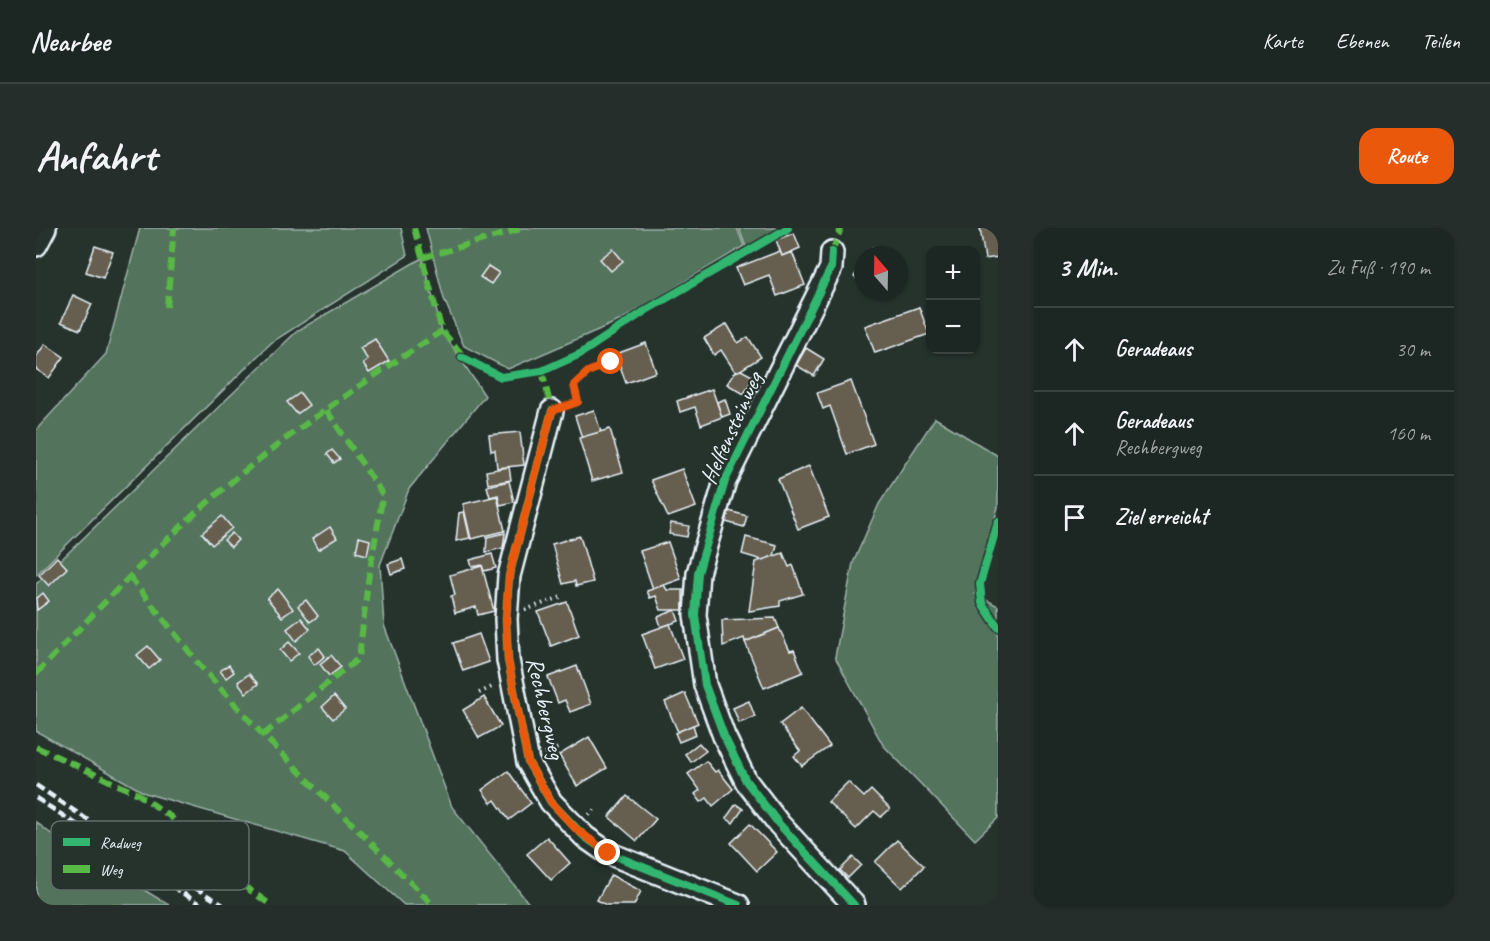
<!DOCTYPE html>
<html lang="de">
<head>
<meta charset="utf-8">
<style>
  body { margin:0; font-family:Caveat,sans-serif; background:#252e2a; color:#f1f3f6 }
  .controls { position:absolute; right:18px; top:18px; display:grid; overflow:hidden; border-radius:12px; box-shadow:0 2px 4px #0004 }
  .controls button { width:54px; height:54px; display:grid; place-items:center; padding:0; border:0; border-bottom:2px solid #3a4340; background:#1c2622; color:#f1f3f6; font:30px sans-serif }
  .compass { position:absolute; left:818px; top:18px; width:54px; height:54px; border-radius:50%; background:#1c2622; box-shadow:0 2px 4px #0004; rotate:340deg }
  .stop { position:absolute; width:18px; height:18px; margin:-14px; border:4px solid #ea580c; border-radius:50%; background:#fff }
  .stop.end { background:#ea580c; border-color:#fff; box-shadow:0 2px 6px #0008 }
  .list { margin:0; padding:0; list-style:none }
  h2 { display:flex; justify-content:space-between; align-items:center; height:78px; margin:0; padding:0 24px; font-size:26px }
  h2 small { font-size:20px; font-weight:400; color:#a0a5a5 }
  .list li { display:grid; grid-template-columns:39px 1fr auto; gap:18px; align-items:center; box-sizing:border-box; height:84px; padding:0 24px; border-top:2px solid #3a4340 }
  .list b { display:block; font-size:22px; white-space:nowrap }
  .list p { margin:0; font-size:20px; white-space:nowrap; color:#a0a5a5 }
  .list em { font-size:20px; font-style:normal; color:#a0a5a5 }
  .icon { flex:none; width:33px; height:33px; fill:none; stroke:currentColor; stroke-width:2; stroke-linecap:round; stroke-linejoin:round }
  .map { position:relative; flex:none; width:962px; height:677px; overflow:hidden; border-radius:18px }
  header { display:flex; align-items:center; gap:36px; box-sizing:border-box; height:84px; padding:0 30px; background:#1c2622; border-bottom:2px solid #3a4340 }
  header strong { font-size:28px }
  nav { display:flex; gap:33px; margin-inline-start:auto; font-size:21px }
  .intro { display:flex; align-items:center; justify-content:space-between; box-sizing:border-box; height:144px; padding:0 36px }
  h1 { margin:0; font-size:42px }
  .button { padding:15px 27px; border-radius:18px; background:#ea580c; color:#fff; font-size:21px; font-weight:700 }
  main { display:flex; gap:36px; padding:0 36px }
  aside { flex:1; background:#1c2622; border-radius:18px; box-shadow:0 2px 4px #0004 }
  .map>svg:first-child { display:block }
  .green { fill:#53735d; stroke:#9eb2aa; stroke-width:1.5 }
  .building { fill:#665e4f; stroke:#e8f1f8; stroke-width:1.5 }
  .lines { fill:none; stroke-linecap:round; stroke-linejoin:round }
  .minor-casing { stroke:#e8f1f8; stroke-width:26 }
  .path { stroke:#e8f1f8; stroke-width:4; stroke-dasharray:1.5 4.5; stroke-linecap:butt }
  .minor { stroke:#26332d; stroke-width:21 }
  .rail { stroke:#e8f1f8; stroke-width:4.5; stroke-dasharray:9 4.5; stroke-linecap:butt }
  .quiet { stroke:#58b947; stroke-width:6; stroke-dasharray:12 6; stroke-linecap:butt }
  .cycleway-casing { stroke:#26332d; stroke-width:11 }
  .cycleway { stroke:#33b770; stroke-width:8 }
  .route { stroke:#ea580c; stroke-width:8 }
  .labels { text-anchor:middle; stroke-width:4.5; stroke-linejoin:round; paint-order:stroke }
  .street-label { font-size:24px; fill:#e8f1f8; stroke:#26332d }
  .key { fill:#26332d; stroke:#606c6a; stroke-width:1.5 }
  .key-label { font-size:16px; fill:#e8f1f8 }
</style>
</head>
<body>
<header>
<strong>Nearbee</strong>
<nav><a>Karte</a><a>Ebenen</a><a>Teilen</a></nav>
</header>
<div class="intro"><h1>Anfahrt</h1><a class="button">Route</a></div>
<main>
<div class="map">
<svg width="962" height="677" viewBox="0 0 962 677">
  <rect width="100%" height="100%" fill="#26332d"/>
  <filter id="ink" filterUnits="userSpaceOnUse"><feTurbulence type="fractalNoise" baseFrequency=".0167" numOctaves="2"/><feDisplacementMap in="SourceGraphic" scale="12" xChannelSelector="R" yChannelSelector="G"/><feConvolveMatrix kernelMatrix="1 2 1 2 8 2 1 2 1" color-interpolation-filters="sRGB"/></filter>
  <g filter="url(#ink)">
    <g class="green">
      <path d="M104 0H365L371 28 236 114 0 347V202L70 126Z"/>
      <path d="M390 0H701L708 18 585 92 472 141 428 118 408 71Z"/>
      <path d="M703 0H752L710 19Z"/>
      <path d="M386 30 406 103 449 168 373 261 344 337 348 397 416 579 494 677H368L309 623 109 565 0 503V356L261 103Z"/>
      <path d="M899 190 962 228V279L939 366 962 378V590L939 612 847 517 799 429 817 335 843 276Z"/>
      <path d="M0 594 14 605 133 677H0Z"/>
    </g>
    <g class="building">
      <path d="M944 0H962V29L949 31Z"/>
      <path d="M758 5 764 20 746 28 740 12Z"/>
      <path d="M59 18 77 24 67 50 50 44Z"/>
      <path d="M837 19 850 27H831Z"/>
      <path d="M577 21 587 33 575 43 564 31Z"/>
      <path d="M744 23 746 28 756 24 769 57 741 68 733 47 707 57 700 40Z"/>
      <path d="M827 34V54L818 49Z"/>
      <path d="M452 38 463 45 455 56 444 49Z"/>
      <path d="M37 67 56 76 44 102 25 94Z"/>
      <path d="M883 79 893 106 839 125 829 98Z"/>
      <path d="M691 96 702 115 712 109 725 129 700 145 685 122 678 127 668 110Z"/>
      <path d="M339 111 353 133 333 145 327 136 332 132 324 120Z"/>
      <path d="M610 115 620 144 590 155 580 126Z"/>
      <path d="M9 116 28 129 13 150 0 141V129Z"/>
      <path d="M770 120 788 131 778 148 760 137Z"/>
      <path d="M705 142 718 149 708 166 691 156 699 144Z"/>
      <path d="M815 153 838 216 811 226 794 178 787 181 781 165Z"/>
      <path d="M676 161 686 189 665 197 659 179 644 184 641 173Z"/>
      <path d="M264 165 273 177 261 186 251 174Z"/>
      <path d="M689 171 694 186 686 189 681 174Z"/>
      <path d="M558 182 565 204 546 210 539 188Z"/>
      <path d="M574 201 587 244 556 253 543 210Z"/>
      <path d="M484 204 488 237 461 240 459 222 455 223 453 207Z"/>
      <path d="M296 222 304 231 298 235 291 226Z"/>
      <path d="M773 238 793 289 762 301 742 251Z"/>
      <path d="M473 239 475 252 452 256 450 243Z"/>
      <path d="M646 241 660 279 632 289 615 252Z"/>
      <path d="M473 253 478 274 464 277 462 267 454 269 451 258Z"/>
      <path d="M461 268 469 303 435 311 427 276Z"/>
      <path d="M693 283 711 288 708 299 690 294Z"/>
      <path d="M428 284 434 310 420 313 423 285Z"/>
      <path d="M186 288 196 300 176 317 166 305Z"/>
      <path d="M635 295 653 298 651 309 633 306Z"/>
      <path d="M294 299 301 310 282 322 276 311Z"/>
      <path d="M196 305 202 312 195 319 188 312Z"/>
      <path d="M469 305 467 320 450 324 451 309Z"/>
      <path d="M544 308 557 354 540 358 539 353 527 356 516 316Z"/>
      <path d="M323 309 334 312 331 327 320 324Z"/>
      <path d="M710 309 741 317 738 328 726 332 706 326Z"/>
      <path d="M632 314 645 351 617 361 604 323Z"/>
      <path d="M747 325 753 339 757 337 767 366 744 373V378L713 383 720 334Z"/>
      <path d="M456 326 460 340 448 343 446 337 436 339 434 332Z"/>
      <path d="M21 329 31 340 13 358 3 347Z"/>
      <path d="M366 331 369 341 355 346 352 336Z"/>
      <path d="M446 338 458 383 442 387 440 379 419 385 415 368 419 367 414 347Z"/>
      <path d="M628 357 631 362H647V382H625L620 368 614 370 611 363Z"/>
      <path d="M242 361 257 381 246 389 231 370Z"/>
      <path d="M7 365 13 373 1 382 0 371Z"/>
      <path d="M270 372 282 388 274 394 262 378Z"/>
      <path d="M531 374 543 407 515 418 502 384Z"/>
      <path d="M639 382 643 393 625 399 622 389Z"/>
      <path d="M265 390 274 401 260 413 251 401Z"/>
      <path d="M739 390 743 400 709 414 708 410 687 418 686 392Z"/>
      <path d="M634 396 647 431 619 441 606 406Z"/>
      <path d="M743 400 754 423 758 422 767 444 728 460 709 414Z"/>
      <path d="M443 406 453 434 427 443 417 415Z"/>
      <path d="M253 414 263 425 253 433 244 422Z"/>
      <path d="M112 418 124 432 113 441 101 427Z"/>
      <path d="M283 420 289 428 278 437 272 428Z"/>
      <path d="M295 427 305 439 293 448 284 436Z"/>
      <path d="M193 437 198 444 190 450 184 443Z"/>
      <path d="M541 438 555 476 534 484 529 472 522 475 512 449Z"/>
      <path d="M213 446 222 456 210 465 202 454Z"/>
      <path d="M649 465 662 495 642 504 629 474Z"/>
      <path d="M298 468 309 481 297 491 286 479Z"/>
      <path d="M448 469 465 498 443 510 427 482Z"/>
      <path d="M713 473 719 489 703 495 697 480Z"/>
      <path d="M765 480 794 518 766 538 758 528 764 523 744 496Z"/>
      <path d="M657 497 660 507 643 514 639 505Z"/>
      <path d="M553 509 571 540 541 558 523 527Z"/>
      <path d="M663 515 670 523 655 534 649 526Z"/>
      <path d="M670 533 679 544 682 542 697 561 677 578 671 570 665 574 659 566 664 562 652 546Z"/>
      <path d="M472 543 495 575 473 592 459 572 455 575 446 562Z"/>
      <path d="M812 554 828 569 835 562 854 581 845 589 838 583 820 601 792 574Z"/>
      <path d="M591 568 620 591 601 613 573 589Z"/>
      <path d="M700 576 707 581 697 595 690 590Z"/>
      <path d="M714 596 741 624 721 643 695 615Z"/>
      <path d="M511 609 534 635 515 652 491 626Z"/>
      <path d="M861 612 888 638 866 660 839 634Z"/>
      <path d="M817 629 825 637 812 650 804 642Z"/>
      <path d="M575 647 605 663 598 677H570L561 672Z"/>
    </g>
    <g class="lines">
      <defs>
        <g id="minor">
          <path d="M0 17 9 0"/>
          <path d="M796 24 795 40 689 253 662 345 659 387 669 457 688 508 710 553 743 596 818 677"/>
          <path d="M516 183 473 348 470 391 472 432 492 534 515 574 549 609 572 625 702 677"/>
        </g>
      </defs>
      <use href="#minor" class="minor-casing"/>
      <g class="path">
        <path d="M534 177 542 174 538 157 552 144 575 133"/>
        <path d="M489 382 528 368"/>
        <path d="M443 465 458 458"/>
        <path d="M509 526 524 519"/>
        <path d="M553 587 561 579"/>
      </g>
      <use href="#minor" class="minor"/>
      <g class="rail">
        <path d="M0 557 77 609 187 677"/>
        <path d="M0 570 165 677"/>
      </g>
      <g class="quiet">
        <path d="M378 0 406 103 430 131"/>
        <path d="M796 24 805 0"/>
        <path d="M386 30 488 0"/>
        <path d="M131 79 138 0"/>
        <path d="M506 143 516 183"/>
        <path d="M93 348 167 441 227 507 397 677"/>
        <path d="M0 446C49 395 98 342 150 294 228 221 317 161 406 103"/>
        <path d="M227 507 323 430 332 353 347 267 289 180"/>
        <path d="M0 519 102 566 135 589 185 642 235 677"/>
      </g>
      <defs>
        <g id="cycleway">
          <path d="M796 24 795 40 689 253 662 345 659 387 669 457 688 508 710 553 743 596 818 677"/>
          <path d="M426 129 465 149 506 143 544 126 612 81 752 0"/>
          <path d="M516 183 473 348 470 391 472 432 492 534 515 574 549 609 572 625 702 677"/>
          <path d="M962 294 944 356 946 375 962 399"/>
        </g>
      </defs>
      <use href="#cycleway" class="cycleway-casing"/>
      <use href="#cycleway" class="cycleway"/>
    </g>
  </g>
  <g class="lines" filter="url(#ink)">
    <path class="route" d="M572 625 540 601 515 574 492 534 472 432 470 391 473 348 516 183 542 174 538 157 552 144 575 134"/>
  </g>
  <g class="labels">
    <g class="street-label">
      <text transform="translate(695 200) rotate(-66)" y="8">Helfensteinweg</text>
      <text transform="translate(510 480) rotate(77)" y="8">Rechbergweg</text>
    </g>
  </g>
  <rect x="15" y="593" width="198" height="69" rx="9" class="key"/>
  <rect x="27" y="610" width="27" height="8" fill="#33b770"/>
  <rect x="27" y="637" width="27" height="8" fill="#58b947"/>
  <g class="key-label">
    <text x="64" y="620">Radweg</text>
    <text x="64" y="647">Weg</text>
  </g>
</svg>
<div class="controls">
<button>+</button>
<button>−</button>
</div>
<svg class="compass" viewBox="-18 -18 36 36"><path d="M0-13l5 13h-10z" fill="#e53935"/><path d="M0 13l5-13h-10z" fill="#a0a5a5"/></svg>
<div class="stop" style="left:575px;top:134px"></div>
<div class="stop end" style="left:572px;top:625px"></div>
</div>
<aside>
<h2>3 Min.<small>Zu Fuß · 190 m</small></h2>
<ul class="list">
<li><svg class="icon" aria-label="ahead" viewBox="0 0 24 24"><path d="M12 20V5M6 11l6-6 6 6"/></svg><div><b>Geradeaus</b></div><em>30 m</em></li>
<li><svg class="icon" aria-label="ahead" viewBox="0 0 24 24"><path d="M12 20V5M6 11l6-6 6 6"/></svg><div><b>Geradeaus</b><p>Rechbergweg</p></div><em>160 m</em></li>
<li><svg class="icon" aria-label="arrive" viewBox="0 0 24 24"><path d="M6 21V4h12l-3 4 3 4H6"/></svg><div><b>Ziel erreicht</b></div></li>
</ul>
</aside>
</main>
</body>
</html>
